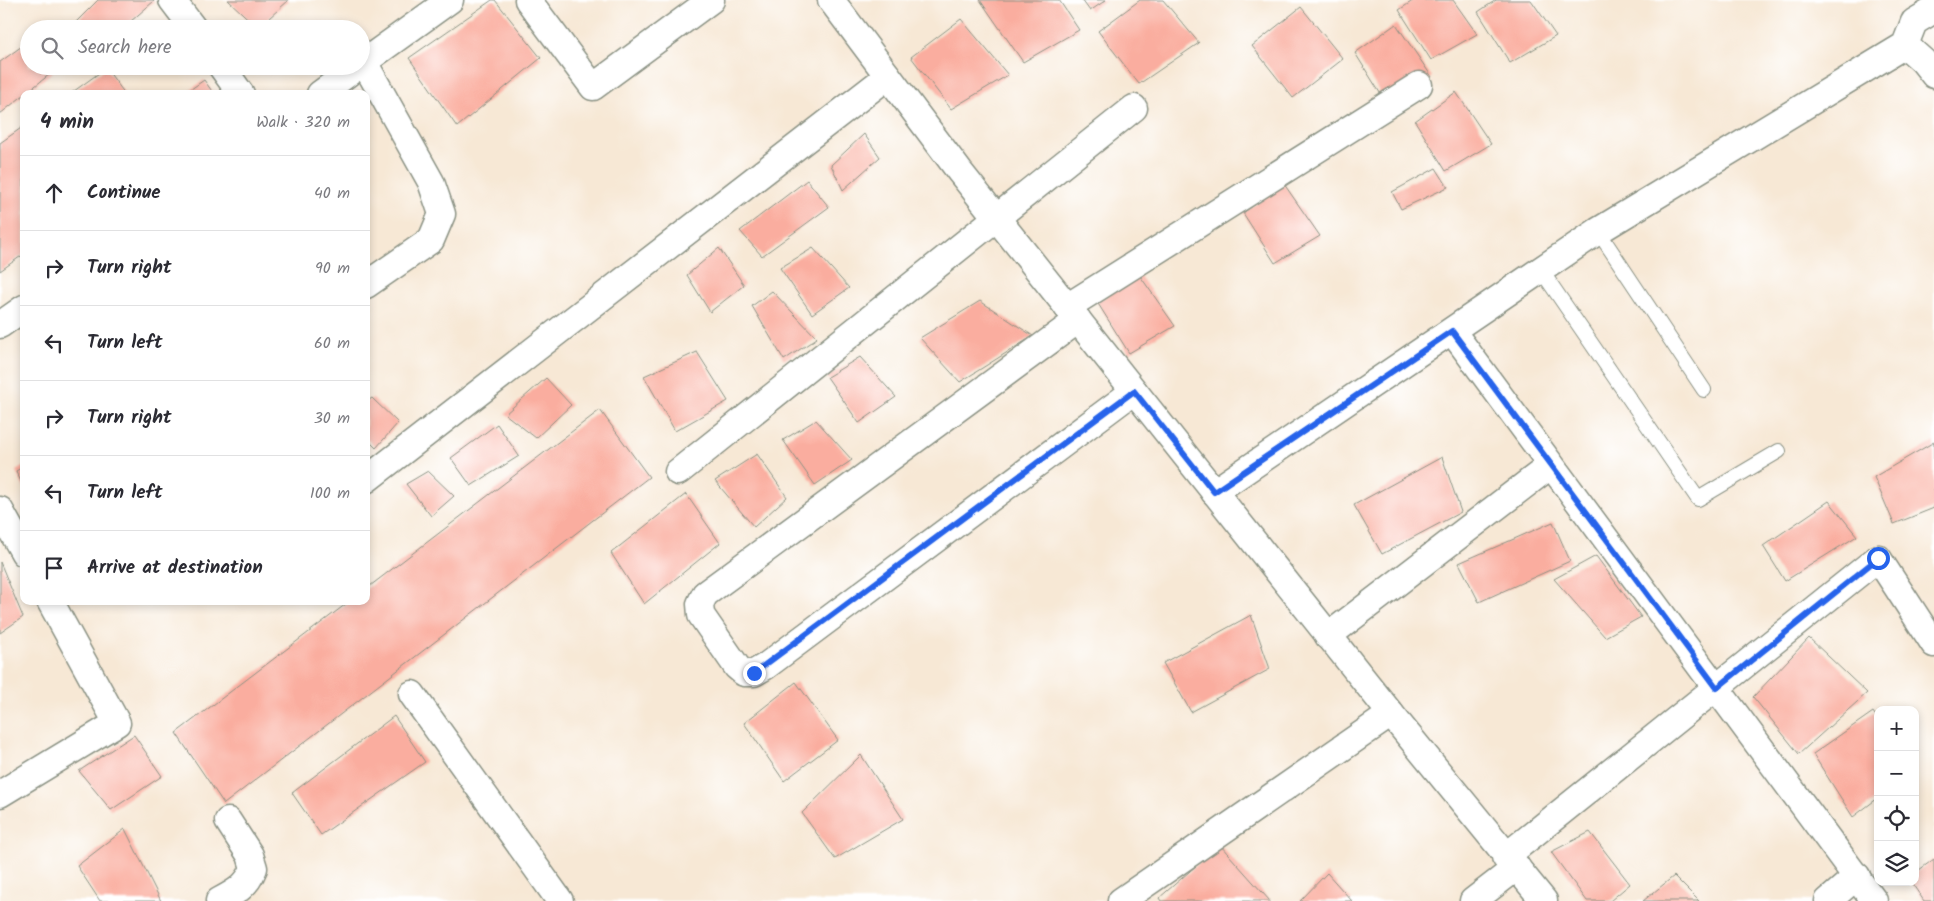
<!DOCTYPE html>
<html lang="en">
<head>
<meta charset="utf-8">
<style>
  body { margin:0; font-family:Kalam,sans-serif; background:#f7f7f7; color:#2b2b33 }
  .controls { position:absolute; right:15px; bottom:15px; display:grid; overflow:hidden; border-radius:10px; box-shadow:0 2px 8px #0003 }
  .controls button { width:45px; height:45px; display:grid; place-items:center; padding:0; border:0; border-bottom:1px solid #e1e1e2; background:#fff; color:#2b2b33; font:25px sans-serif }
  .stop { position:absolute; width:15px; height:15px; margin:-11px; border:4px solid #2563eb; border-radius:50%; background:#fff }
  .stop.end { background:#2563eb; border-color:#fff; box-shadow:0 1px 5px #0008 }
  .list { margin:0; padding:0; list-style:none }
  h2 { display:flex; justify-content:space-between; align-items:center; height:65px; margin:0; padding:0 20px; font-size:21px }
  h2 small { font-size:16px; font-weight:400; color:#7c7c81 }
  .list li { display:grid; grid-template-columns:32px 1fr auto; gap:15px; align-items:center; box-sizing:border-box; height:75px; padding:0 20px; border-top:1px solid #e1e1e2 }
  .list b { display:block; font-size:19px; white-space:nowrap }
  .list em { font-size:16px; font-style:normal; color:#7c7c81 }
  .icon { flex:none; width:28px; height:28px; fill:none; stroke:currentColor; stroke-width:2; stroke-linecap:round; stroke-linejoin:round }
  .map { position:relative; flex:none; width:1934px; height:901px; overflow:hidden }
  .search { position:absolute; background:#fff; box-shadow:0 2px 8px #0003; left:20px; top:20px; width:350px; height:55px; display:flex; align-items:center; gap:12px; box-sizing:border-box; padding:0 18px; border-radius:28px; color:#7c7c81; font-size:19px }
  .panel { position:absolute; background:#fff; box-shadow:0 2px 8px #0003; left:20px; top:90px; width:350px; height:515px; border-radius:10px }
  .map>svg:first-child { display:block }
  .building { fill:#faad9f }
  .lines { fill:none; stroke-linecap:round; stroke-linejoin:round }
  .lane-casing { stroke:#8b9284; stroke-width:16 }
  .street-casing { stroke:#8b9284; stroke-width:29 }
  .lane { stroke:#fff; stroke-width:14 }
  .street { stroke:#fff; stroke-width:26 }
  .route { stroke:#2563eb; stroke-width:6 }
</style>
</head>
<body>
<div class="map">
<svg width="1934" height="901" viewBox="0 0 1934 901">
  <rect width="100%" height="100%" fill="#fff"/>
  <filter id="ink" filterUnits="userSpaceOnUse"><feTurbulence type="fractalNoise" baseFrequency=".02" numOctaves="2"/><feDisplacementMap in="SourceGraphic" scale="10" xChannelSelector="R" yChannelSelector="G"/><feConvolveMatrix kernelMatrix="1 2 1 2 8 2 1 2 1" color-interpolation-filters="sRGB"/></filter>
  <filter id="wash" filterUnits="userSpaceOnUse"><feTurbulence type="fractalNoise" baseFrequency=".0096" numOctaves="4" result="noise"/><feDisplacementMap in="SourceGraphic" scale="20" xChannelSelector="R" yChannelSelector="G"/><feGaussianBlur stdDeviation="1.12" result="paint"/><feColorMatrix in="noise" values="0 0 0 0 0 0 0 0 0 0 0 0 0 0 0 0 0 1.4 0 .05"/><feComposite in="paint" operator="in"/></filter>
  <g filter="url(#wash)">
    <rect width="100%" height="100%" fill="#f7e8d5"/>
    <g id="blocks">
      <g class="building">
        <path d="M98 0H154V1L122 29H80L75 23Z"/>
        <path d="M228 0H289L258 28Z"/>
        <path d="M492 0H495L541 58 457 127 409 58Z"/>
        <path d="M980 0H1059L1079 30 1023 62Z"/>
        <path d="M1082 0H1106L1090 11Z"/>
        <path d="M1140 0H1163L1199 43 1139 84 1098 31Z"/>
        <path d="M1414 0H1453L1477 34 1431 60 1399 10Z"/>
        <path d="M1496 0H1531L1556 36 1510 63 1478 12Z"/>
        <path d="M1301 7 1343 59 1293 98 1252 46Z"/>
        <path d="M961 19 1008 75 951 109 911 57Z"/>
        <path d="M1396 24 1432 77 1387 104 1355 53Z"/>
        <path d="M29 41V66H60L0 114V62Z"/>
        <path d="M106 68 125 94H70Z"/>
        <path d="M204 80 214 94H184Z"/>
        <path d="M1456 92 1491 144 1446 171 1415 121Z"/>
        <path d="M24 126V254L0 271V143Z"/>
        <path d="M864 134 880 157 843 190 831 165Z"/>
        <path d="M1436 168 1448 187 1401 209 1392 192Z"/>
        <path d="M807 180 829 207 762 256 740 231Z"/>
        <path d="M1284 184 1320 236 1275 263 1243 213Z"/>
        <path d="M719 248 744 285 710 312 687 275Z"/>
        <path d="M813 248 849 288 812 314 780 268Z"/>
        <path d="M1138 273 1175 326 1129 353 1097 302Z"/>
        <path d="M772 291 817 338 784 360 752 306Z"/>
        <path d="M980 301 1033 336 960 382 920 338Z"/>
        <path d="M697 352 728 401 675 431 644 376Z"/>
        <path d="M860 357 896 397 859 423 827 377Z"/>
        <path d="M546 378 571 405 536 438 505 414Z"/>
        <path d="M372 398 398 423 376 448 366 438V402Z"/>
        <path d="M600 410 649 477 224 804 176 733 350 601H366V589Z"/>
        <path d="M816 420 852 460 815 485 783 440Z"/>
        <path d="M497 424 519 456 471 486 451 458Z"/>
        <path d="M1934 442V508L1894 524 1874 477Z"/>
        <path d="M757 454 787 497 754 527 715 481Z"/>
        <path d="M1442 457 1461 512 1382 554 1354 505Z"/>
        <path d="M24 466V488L16 471Z"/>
        <path d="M428 471 454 496 431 516 406 484Z"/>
        <path d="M686 494 720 543 644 604 611 553Z"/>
        <path d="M1829 501 1857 536 1785 581 1763 546Z"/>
        <path d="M1553 522 1570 561 1479 602 1459 563Z"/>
        <path d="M1596 556 1641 617 1605 637 1554 579Z"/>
        <path d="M0 562 23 617 0 633Z"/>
        <path d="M1251 615 1270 669 1191 712 1163 663Z"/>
        <path d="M1809 638 1867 693 1799 754 1753 697Z"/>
        <path d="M796 682 838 740 784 781 744 723Z"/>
        <path d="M1873 712 1878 719V798L1853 817 1813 754Z"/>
        <path d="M394 716 425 762 321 835 292 793Z"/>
        <path d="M134 735 162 776 111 810 79 771Z"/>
        <path d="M861 755 903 819 835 859 802 813Z"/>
        <path d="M125 829 161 901H100L77 866Z"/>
        <path d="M1590 832 1630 884 1610 901H1587L1551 852Z"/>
        <path d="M1220 845 1270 901H1161L1159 898Z"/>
        <path d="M1934 859V901H1924L1911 882H1915V873Z"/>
        <path d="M1327 873 1352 901H1300Z"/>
        <path d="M1674 876 1699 901H1643Z"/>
      </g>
    </g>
  </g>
  <g filter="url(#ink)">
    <use href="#blocks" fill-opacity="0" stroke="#8b9284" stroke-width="1"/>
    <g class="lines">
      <defs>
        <g id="lane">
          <path d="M1598 231 1704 390"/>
          <path d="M1541 270 1698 499 1779 451"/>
        </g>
        <g id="street">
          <path d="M172 0 194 29"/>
          <path d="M528 0 593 87 711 0"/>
          <path d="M831 0 960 172 1391 714 1544 901"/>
          <path d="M1905 45 1923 61 1934 75"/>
          <path d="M364 62 431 182 442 214 431 240 366 285"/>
          <path d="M361 64 450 0"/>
          <path d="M221 66 241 94"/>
          <path d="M320 94 358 66"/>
          <path d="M1067 307 1419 85"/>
          <path d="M1078 320 705 594 700 604 701 615 737 667 744 673H754L766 666 1134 391"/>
          <path d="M0 325 24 308"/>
          <path d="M1452 331 1874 901"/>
          <path d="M678 472 1134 108"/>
          <path d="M366 480 888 76"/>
          <path d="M1214 492 1598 231 1905 45 1914 22 1934 10"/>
          <path d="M0 510 24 553"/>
          <path d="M1328 636 1551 465"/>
          <path d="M412 694 560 901"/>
          <path d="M0 794 117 723 50 601"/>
          <path d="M1505 857 1878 558 1934 644"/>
          <path d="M219 901C236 892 247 886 254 868L250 855 228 821"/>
          <path d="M1121 901 1391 714"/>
          <path d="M1473 901 1517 867"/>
          <path d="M1828 901 1857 876"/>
        </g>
      </defs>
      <use href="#lane" class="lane-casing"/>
      <use href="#street" class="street-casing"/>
      <use href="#lane" class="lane"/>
      <use href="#street" class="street"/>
    </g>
  </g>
  <g class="lines" filter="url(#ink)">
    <path class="route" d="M754 673 1134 391 1214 492 1452 331 1717 688 1878 558"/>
  </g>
</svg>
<div class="controls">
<button>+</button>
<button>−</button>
<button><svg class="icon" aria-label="locate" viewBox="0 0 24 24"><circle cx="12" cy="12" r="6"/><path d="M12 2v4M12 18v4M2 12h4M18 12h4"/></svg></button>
<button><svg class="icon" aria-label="layers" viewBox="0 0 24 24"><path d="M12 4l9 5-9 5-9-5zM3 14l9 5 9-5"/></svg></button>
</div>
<div class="stop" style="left:1878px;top:558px"></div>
<div class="stop end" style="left:754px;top:673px"></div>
<div class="search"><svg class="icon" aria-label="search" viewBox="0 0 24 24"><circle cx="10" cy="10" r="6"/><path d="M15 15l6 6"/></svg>Search here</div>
<section class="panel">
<h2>4 min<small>Walk · 320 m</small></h2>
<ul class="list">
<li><svg class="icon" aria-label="ahead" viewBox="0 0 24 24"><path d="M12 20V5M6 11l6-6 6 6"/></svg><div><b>Continue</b></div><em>40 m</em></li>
<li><svg class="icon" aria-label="right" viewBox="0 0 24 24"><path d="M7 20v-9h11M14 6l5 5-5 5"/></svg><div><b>Turn right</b></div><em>90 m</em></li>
<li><svg class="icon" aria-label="left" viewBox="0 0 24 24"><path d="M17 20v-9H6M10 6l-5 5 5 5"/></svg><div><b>Turn left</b></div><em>60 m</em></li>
<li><svg class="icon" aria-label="right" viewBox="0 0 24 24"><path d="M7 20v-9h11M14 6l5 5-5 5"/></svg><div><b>Turn right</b></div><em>30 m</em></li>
<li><svg class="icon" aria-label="left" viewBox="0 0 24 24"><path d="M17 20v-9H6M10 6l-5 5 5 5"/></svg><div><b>Turn left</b></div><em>100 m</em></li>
<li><svg class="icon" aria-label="arrive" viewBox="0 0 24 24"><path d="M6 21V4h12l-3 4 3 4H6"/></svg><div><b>Arrive at destination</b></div></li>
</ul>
</section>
</div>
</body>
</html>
